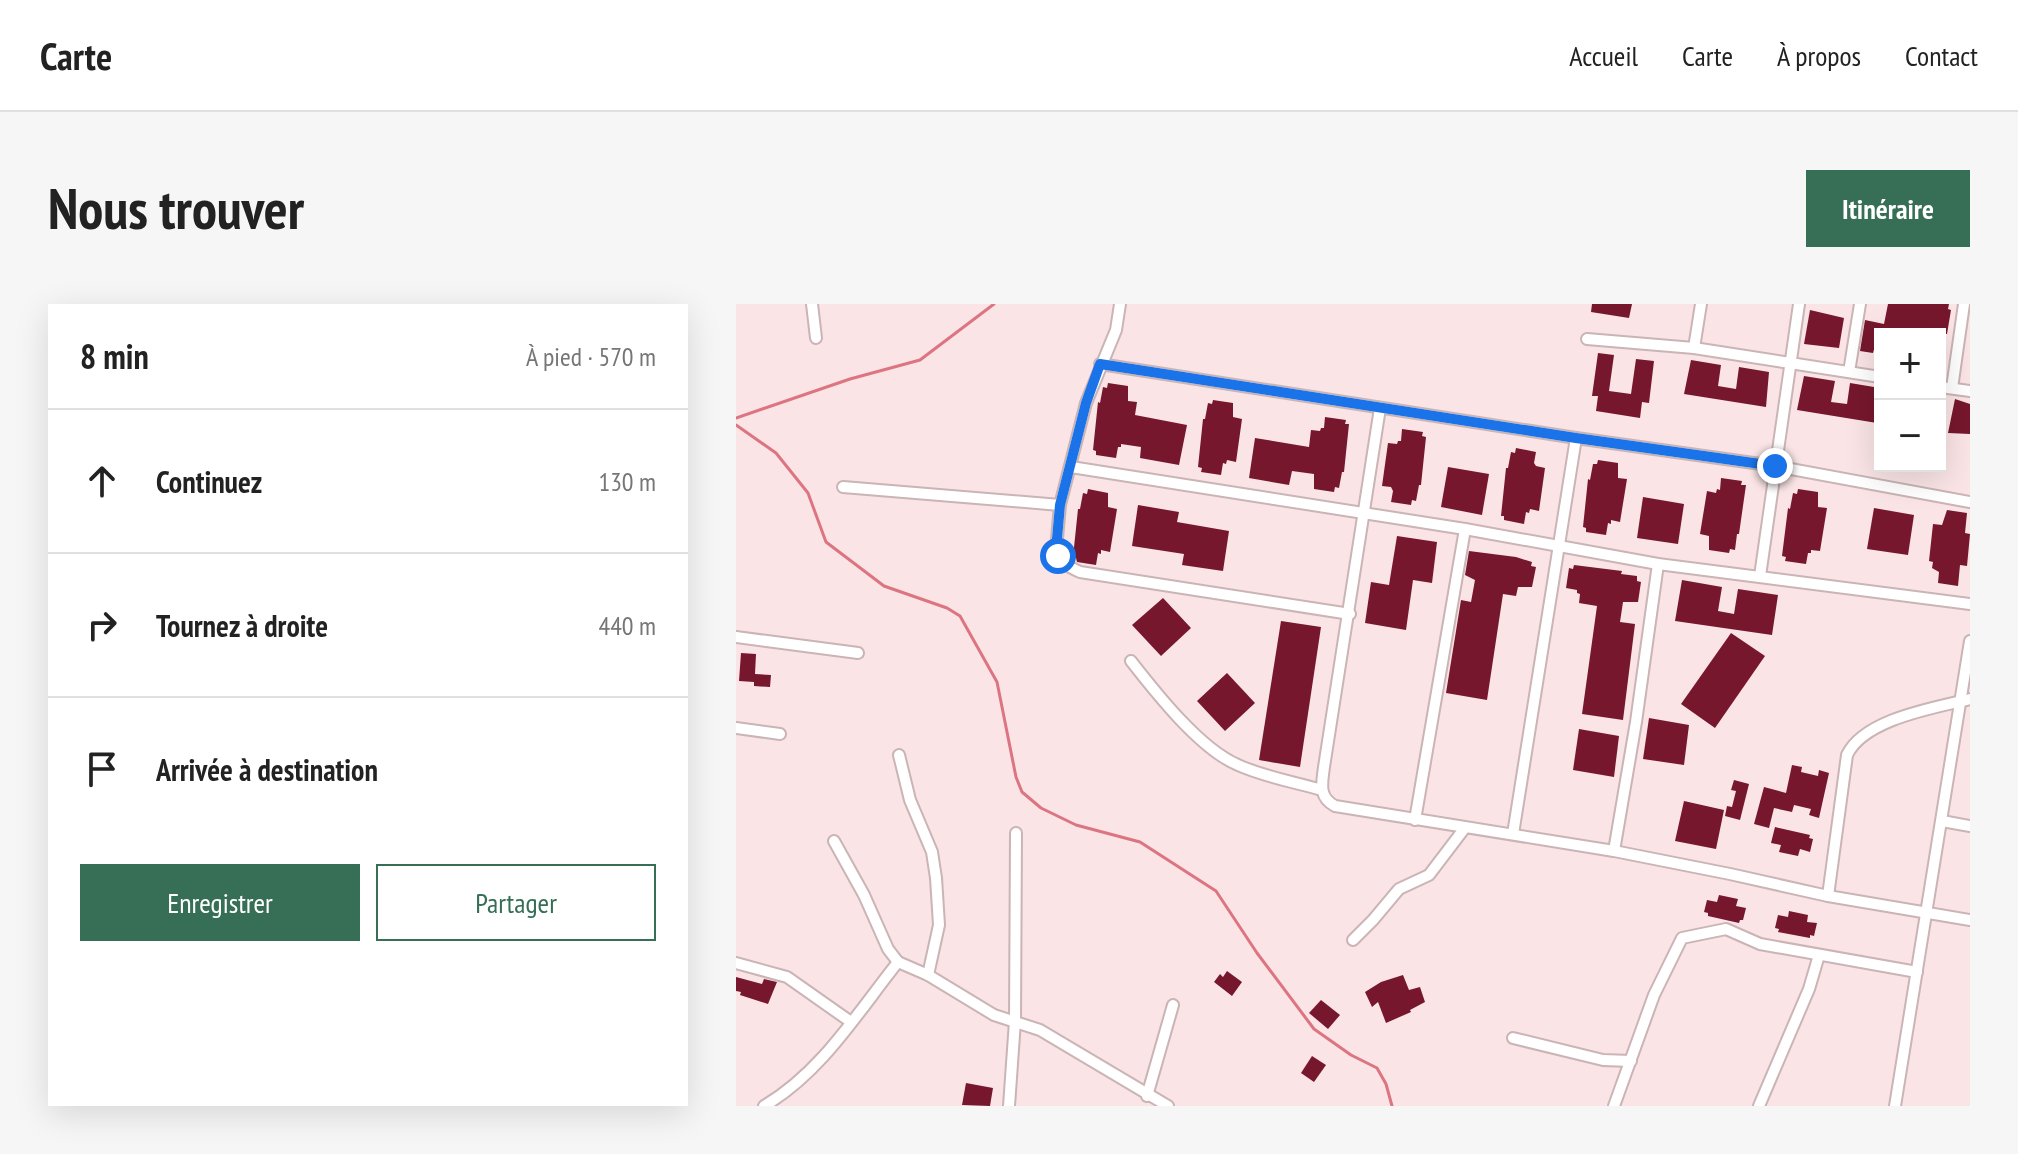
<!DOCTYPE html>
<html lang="fr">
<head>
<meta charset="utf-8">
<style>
  body { margin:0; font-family:"PT Sans Narrow",sans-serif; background:#f6f6f6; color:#222 }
  .controls { position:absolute; right:24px; top:24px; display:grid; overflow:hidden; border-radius:0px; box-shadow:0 8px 32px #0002 }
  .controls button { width:72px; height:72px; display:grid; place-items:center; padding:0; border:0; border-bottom:2px solid #e0e0e0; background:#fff; color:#222; font:40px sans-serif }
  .stop { position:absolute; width:24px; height:24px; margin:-18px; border:6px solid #1a73e8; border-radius:50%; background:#fff }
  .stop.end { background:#1a73e8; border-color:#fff; box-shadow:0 2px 8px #0008 }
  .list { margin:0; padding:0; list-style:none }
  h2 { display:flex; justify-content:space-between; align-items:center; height:104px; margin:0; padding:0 32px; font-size:34px }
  h2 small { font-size:26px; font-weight:400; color:#767676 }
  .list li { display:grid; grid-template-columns:52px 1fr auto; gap:24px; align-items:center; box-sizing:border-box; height:144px; padding:0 32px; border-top:2px solid #e0e0e0 }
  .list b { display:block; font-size:30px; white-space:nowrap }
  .list em { font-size:26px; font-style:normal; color:#767676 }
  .actions { display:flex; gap:16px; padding:24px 32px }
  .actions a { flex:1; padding:18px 0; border:2px solid #366e56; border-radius:0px; text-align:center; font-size:28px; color:#366e56 }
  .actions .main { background:#366e56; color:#fff }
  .icon { flex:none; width:44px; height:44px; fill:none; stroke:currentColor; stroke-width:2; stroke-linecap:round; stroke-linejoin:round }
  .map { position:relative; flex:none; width:1234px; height:802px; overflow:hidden; border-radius:0px }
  header { display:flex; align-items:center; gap:48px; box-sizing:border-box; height:112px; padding:0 40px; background:#fff; border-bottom:2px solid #e0e0e0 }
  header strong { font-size:38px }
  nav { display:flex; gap:44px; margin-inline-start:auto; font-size:28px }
  .intro { display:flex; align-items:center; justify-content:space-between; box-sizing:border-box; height:192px; padding:0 48px }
  h1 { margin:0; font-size:56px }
  .button { padding:20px 36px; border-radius:0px; background:#366e56; color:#fff; font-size:28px; font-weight:700 }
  main { display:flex; gap:48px; padding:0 48px }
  aside { flex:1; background:#fff; border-radius:0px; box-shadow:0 8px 32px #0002 }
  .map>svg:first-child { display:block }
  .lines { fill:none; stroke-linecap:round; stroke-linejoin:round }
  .stream { stroke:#dc7581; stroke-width:3 }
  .building { fill:#76172d }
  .minor-casing { stroke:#cab4b5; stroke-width:14 }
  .minor { stroke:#fff; stroke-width:10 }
  .route { stroke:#1a73e8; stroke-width:10 }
</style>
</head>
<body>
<header>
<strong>Carte</strong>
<nav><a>Accueil</a><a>Carte</a><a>À propos</a><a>Contact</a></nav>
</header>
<div class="intro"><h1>Nous trouver</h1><a class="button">Itinéraire</a></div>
<main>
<aside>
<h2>8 min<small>À pied · 570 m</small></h2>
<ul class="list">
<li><svg class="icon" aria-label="ahead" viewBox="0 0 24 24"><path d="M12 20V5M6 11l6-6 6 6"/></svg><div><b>Continuez</b></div><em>130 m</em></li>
<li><svg class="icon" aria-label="right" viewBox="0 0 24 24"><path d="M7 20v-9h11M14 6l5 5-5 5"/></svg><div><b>Tournez à droite</b></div><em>440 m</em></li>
<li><svg class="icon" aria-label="arrive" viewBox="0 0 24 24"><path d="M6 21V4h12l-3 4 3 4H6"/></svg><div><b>Arrivée à destination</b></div></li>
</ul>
<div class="actions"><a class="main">Enregistrer</a><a>Partager</a></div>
</aside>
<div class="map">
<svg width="1234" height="802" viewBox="0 0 1234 802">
  <rect width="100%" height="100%" fill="#fae4e5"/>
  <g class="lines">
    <g class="stream">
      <path d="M0 114 114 75 184 56 258 0"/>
      <path d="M0 121 40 149 72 189 90 238 148 282 211 304 224 312 261 378 280 473 286 488 305 504 340 521 404 538 480 587 521 649 578 725 615 751 641 764 650 780 656 802"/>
    </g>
  </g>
  <g class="building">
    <path d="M856 0H896L893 14 855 8Z"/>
    <path d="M1152 0H1213L1212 5 1215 6 1211 30H1144V43L1139 42 1137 49 1124 47 1129 16 1148 20Z"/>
    <path d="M1074 6 1108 14 1103 44 1068 40Z"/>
    <path d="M862 49 878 51 873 87 895 90 900 55 918 57 913 99 906 98 904 114 860 107 862 92H856Z"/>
    <path d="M955 56 985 61 982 82 1000 85 1003 63 1033 68 1030 103 948 90Z"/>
    <path d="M1068 72 1099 77 1095 98 1111 100 1114 79 1144 84 1141 119 1061 106Z"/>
    <path d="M372 79 392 82V97L401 98 399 111 451 121 443 161 404 154 405 143 385 140V143H382L380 154 360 151V147L357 146 362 98 364 99 367 83 371 84Z"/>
    <path d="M1219 95 1234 100V130L1212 129Z"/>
    <path d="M477 96 497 99V113L506 115 500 158 491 156 490 160 487 159 485 171 465 168 466 164 462 163 467 115H469L472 99 476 100Z"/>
    <path d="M589 113 610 116 609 120H613L608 168H606L603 184 599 183 598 188 578 185V170L556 167 553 181 513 174 519 134 573 143 575 126 584 127 585 124H588Z"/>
    <path d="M666 125 687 128 686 132 690 133 685 181H683L680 197 676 196 675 201 655 198 657 187 655 183 646 182 652 139 661 140 662 137H665Z"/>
    <path d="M780 144 800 148 798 159 800 162 809 164 803 207 794 205 793 209 790 208 788 220 768 216V212H765L770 164H772L775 148 779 149Z"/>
    <path d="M862 156 882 159V174L891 175 884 218 875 216V220L872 219 870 231 850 228V224L847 223 852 175 854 176 857 160H861Z"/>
    <path d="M712 163 753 170 746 211 705 203Z"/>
    <path d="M985 174 1006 177 1005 181H1010L1003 230H1001L999 246 994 245 993 249 973 246V232L964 230 971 187 980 189 981 185 984 186Z"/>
    <path d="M352 185 372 189V203L381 205 374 248 365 246V250L362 249 360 261 341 258 340 254 337 253 342 205H344L347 189 351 190Z"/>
    <path d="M1062 185 1082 188V203L1091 204 1084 247 1075 246V249H1072L1070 260 1049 257 1050 253 1046 252 1052 204 1054 205 1057 189 1061 190Z"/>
    <path d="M907 193 948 200 942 240 901 234Z"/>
    <path d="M402 201 443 208 441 218 493 227 487 267 446 261 448 250 396 242Z"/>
    <path d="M1138 204 1178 211 1172 251 1131 245Z"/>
    <path d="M1211 206 1231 209 1229 229 1234 230 1231 262 1224 261 1222 282 1202 279 1203 268 1196 264 1197 258 1193 257 1197 220 1206 221Z"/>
    <path d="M661 232 701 238 696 279 677 276 670 326 629 319 635 278 653 281Z"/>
    <path d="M733 247 780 253 796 258 795 262 800 263 796 283H782L780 292 767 290 751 396 710 389 725 296 735 298 739 276 729 271Z"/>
    <path d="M838 261 886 267 885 270 901 272V277L905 278 902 298H887L884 318 899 320 887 416 846 410 861 302 843 299 844 290 841 289V286L830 284 833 264 837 265Z"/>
    <path d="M946 276 986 283 982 307 998 310 1002 285 1042 291 1036 331 939 317Z"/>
    <path d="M427 294 455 324 425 352 396 321Z"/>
    <path d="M545 317 585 323 564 463 523 456Z"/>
    <path d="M995 329 1029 352 979 424 945 400Z"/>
    <path d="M5 349 20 350 19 370 35 371 34 383 18 382V378L3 377Z"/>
    <path d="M491 369 519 399 489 427 461 397Z"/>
    <path d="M913 414 953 421 948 461 907 455Z"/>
    <path d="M843 425 883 432 878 473 837 466Z"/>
    <path d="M1056 461 1066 463 1065 468 1082 472 1083 466 1093 469 1083 514 1073 511 1075 505 1058 501 1056 508 1038 504 1033 524 1018 520 1028 483 1050 489Z"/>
    <path d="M998 476 1013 480 1004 516 989 512 991 502 996 503 1000 487 995 486Z"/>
    <path d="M948 497 988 506 980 545 939 537Z"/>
    <path d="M1039 523 1074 531 1073 534 1077 535 1074 548 1064 545 1062 552 1043 548 1045 541 1035 539Z"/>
    <path d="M983 591 1002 595 1000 602 1010 604 1007 616H1004L1003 619 972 612V609L968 608 971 596 981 598Z"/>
    <path d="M1053 607 1072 611 1071 618 1081 619 1078 632 1074 631V634L1042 628 1043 625 1039 624 1042 611 1052 613Z"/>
    <path d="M491 667 506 678 496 692 478 678 484 670 487 673Z"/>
    <path d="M667 671 673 686 684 683 689 698 674 706 675 708 650 719 642 698 636 703 629 688 645 678Z"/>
    <path d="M0 673 26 680 28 675 41 678 32 700 4 691 5 688 0 687Z"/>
    <path d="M585 696 604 711 592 725 573 709Z"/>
    <path d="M576 752 590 761 578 778 565 769Z"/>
    <path d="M230 779 257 784 254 802 226 801Z"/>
  </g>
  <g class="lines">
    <defs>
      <g id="minor">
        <path d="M76 0 80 34"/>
        <path d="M384 0 380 26 350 99 324 201 320 246C324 259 333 263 344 268L614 310"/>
        <path d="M851 35 958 44 1144 73"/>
        <path d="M958 44 965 0"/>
        <path d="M364 60 840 134 1039 162 1234 198"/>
        <path d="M1113 68 1124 0"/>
        <path d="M1204 83 1234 87"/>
        <path d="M1216 84 1228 0"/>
        <path d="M644 104 588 463C586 479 582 493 599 502L878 547 994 570 1092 592 1234 616"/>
        <path d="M335 163 729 225 922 260 1234 300"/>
        <path d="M107 183 324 201"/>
        <path d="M1024 272 1063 0"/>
        <path d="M0 333 122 349"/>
        <path d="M395 357C420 389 464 445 502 461 528 473 559 478 586 486"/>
        <path d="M0 424 44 430"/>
        <path d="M163 451 174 496 196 548 200 574 203 621 192 671"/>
        <path d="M679 516 729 225"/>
        <path d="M1206 517 1234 522"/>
        <path d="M777 530 840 134"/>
        <path d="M98 537 128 591 152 645 162 658 192 671 258 711 304 726 432 802"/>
        <path d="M878 547 900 418 922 260"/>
        <path d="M1092 592 1111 451C1128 415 1198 404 1234 395"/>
        <path d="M617 636 637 616 663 585 693 571 728 525"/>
        <path d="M0 659 51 673 115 718"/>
        <path d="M777 734 867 756 895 757"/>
        <path d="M411 792 437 701"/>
        <path d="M28 802C85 769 122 708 162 658"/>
        <path d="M273 802 279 717 280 529"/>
        <path d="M878 802 918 691 946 634 990 625 1024 640 1181 668"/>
        <path d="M1023 802 1073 685 1083 651"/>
        <path d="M1159 802 1234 337"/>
      </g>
    </defs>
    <use href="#minor" class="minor-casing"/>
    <use href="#minor" class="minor"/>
  </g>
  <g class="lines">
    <path class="route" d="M322 252 320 246 324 201 350 99 364 60 840 134 1039 162"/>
  </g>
</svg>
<div class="controls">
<button>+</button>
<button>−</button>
</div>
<div class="stop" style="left:322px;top:252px"></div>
<div class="stop end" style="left:1039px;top:162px"></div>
</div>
</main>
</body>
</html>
